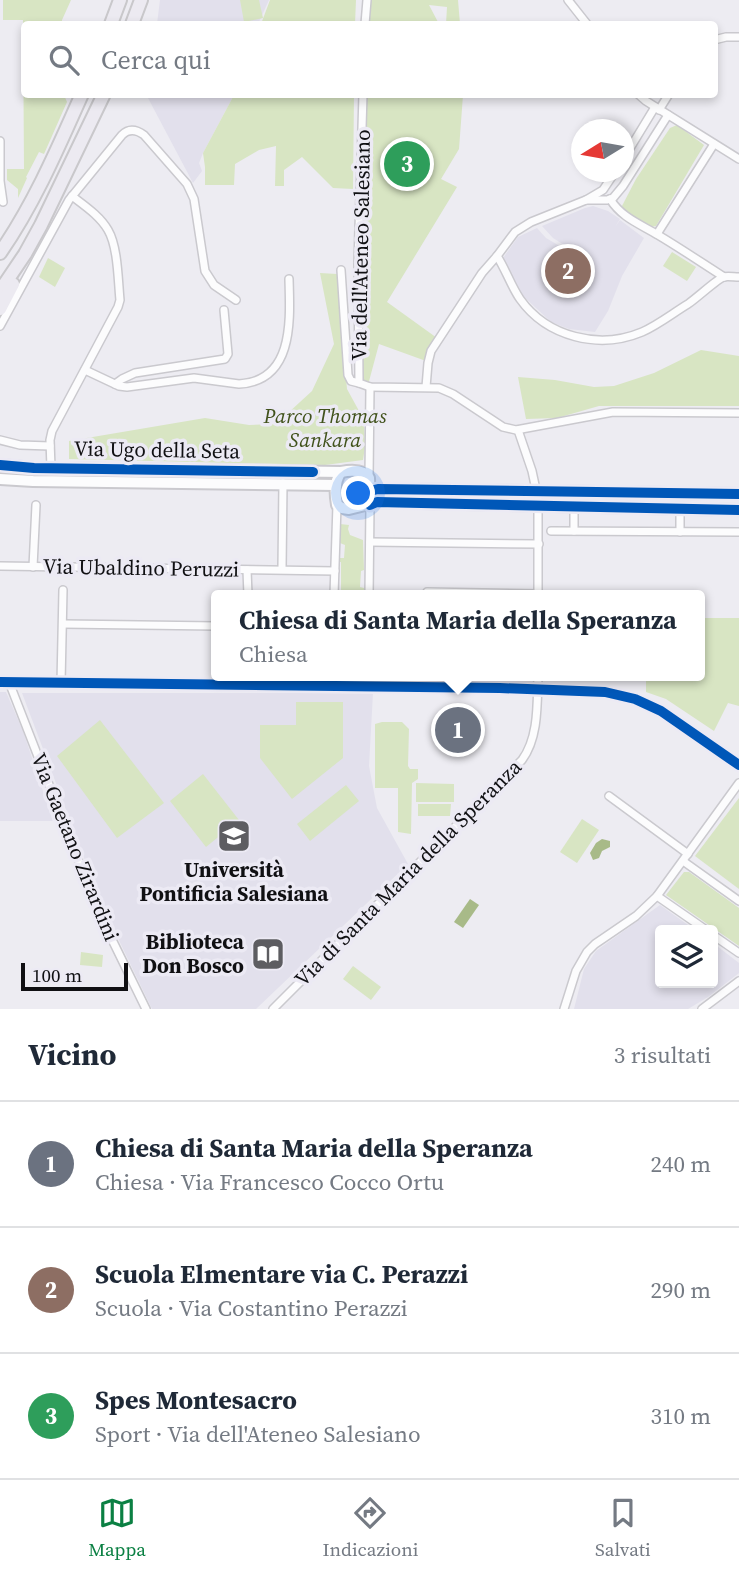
<!DOCTYPE html>
<html lang="it">
<head>
<meta charset="utf-8">
<style>
  body { margin:0; font-family:"Source Serif 4",serif; background:#f6f6f7; color:#1f2937 }
  .controls { position:absolute; right:21px; bottom:21px; display:grid; overflow:hidden; border-radius:7px; box-shadow:0 4px 10px #0003 }
  .controls button { width:63px; height:63px; display:grid; place-items:center; padding:0; border:0; border-bottom:2px solid #e0e1e3; background:#fff; color:#1f2937; font:35px sans-serif }
  .compass { position:absolute; left:571px; top:119px; width:63px; height:63px; border-radius:50%; background:#fff; box-shadow:0 4px 10px #0003; rotate:259deg }
  .scale { position:absolute; left:21px; bottom:18px; width:107px; box-sizing:border-box; padding-left:7px; border:4px solid #101013; border-top:0; font-size:19px; line-height:24px; white-space:nowrap; color:#101013; -webkit-text-stroke:5px #eceaf4; paint-order:stroke }
  .you { position:absolute; left:359px; top:494px; width:24px; height:24px; margin:-18px; border:5px solid #fff; border-radius:50%; background:#1a73e8; box-shadow:0 0 0 10px #1a73e833 }
  .badge { display:grid; place-items:center; width:46px; height:46px; border-radius:50%; background:#0b8043; color:#fff; font-size:23px; font-weight:700 }
  .pin { position:absolute; translate:-50% -50%; border:4px solid #fff; box-shadow:0 2px 7px #0006 }
  .popup { position:absolute; left:211px; top:590px; width:494px; height:91px; box-sizing:border-box; display:grid; place-content:center; border-radius:7px; background:#fff; filter:drop-shadow(0 2px 5px #0005); font-size:23px; white-space:nowrap; color:#747a83 }
  .popup b { font-size:26px; color:#1f2937 }
  .popup::after { content:''; position:absolute; left:50%; top:100%; margin-left:-14px; border:14px solid transparent; border-top-color:#fff }
  .list { margin:0; padding:0; list-style:none }
  h2 { display:flex; justify-content:space-between; align-items:center; height:91px; margin:0; padding:0 28px; font-size:30px }
  h2 small { font-size:23px; font-weight:400; color:#747a83 }
  .list li { display:grid; grid-template-columns:46px 1fr auto; gap:21px; align-items:center; box-sizing:border-box; height:126px; padding:0 28px; border-top:2px solid #e0e1e3 }
  .list b { display:block; font-size:26px; white-space:nowrap }
  .list p { margin:0; font-size:23px; white-space:nowrap; color:#747a83 }
  .list em { font-size:23px; font-style:normal; color:#747a83 }
  .icon { flex:none; width:38px; height:38px; fill:none; stroke:currentColor; stroke-width:2; stroke-linecap:round; stroke-linejoin:round }
  .map { position:relative; flex:none; width:739px; height:1009px; overflow:hidden }
  .search { position:absolute; background:#fff; box-shadow:0 4px 10px #0003; left:21px; right:21px; top:21px; height:77px; display:flex; align-items:center; gap:18px; box-sizing:border-box; padding:0 24px; border-radius:7px; color:#747a83; font-size:26px }
  .sheet { height:469px; background:#fff }
  nav { display:flex; justify-content:space-around; align-items:center; box-sizing:border-box; height:98px; border-top:2px solid #e0e1e3; background:#fff; font-size:19px; color:#747a83 }
  nav a { display:grid; justify-items:center; gap:4px }
  nav .on { color:#0b8043 }
  .map>svg:first-child { display:block }
  .built { fill:#e2e0ec }
  .green { fill:#d8e5c3 }
  .water { fill:#a8ba88 }
  .lines { fill:none; stroke-linecap:round; stroke-linejoin:round }
  .street-casing { stroke:#cac9ce; stroke-width:10 }
  .secondary-casing { stroke:#cac9ce; stroke-width:14 }
  .primary-casing { stroke:#c9c8cb; stroke-width:16 }
  .street { stroke:#fcfcfd; stroke-width:7 }
  .secondary { stroke:#fcfcfd; stroke-width:10 }
  .primary { stroke:#eceaf1; stroke-width:12 }
  .cycleway-casing { stroke:#eceaf4; stroke-width:15 }
  .cycleway { stroke:#0057b8; stroke-width:10 }
  .labels { text-anchor:middle; stroke-width:7; stroke-linejoin:round; paint-order:stroke }
  .street-label { font-size:21px; fill:#101013; stroke:#eceaf4 }
  .park-label { font-size:21px; font-style:italic; fill:#41521c; stroke:#eceaf4 }
  .poi-label { font-size:21px; font-weight:bold; fill:#101013; stroke:#eceaf4 }
</style>
</head>
<body>
<div class="map">
<svg width="739" height="1009" viewBox="0 0 739 1009">
  <rect width="100%" height="100%" fill="#edecf2"/>
  <g class="built">
    <path d="M160 0H269L258 24H157Z"/>
    <path d="M148 94 234 95 203 153 199 163 202 171 193 183 148 98Z"/>
    <path d="M593 206 608 211 620 219 615 227 620 220 644 238 622 276 608 311 595 332 569 329 551 322 521 294 503 258 518 237 537 228 546 238 592 265 593 263 553 238 542 226 585 208Z"/>
    <path d="M0 692H6L23 731 53 821H0Z"/>
    <path d="M22 693H373L369 766 377 808 408 864 256 1009H152L101 903Z"/>
    <path d="M660 905 695 930H660V983H713V943L739 963V973L708 997 688 1009H574L584 969 596 951Z"/>
  </g>
  <g class="green">
    <path d="M3 0H71L62 20V24H24V94L64 95 67 102 44 154 39 152 26 177 27 178 18 198V189L7 180V169H24L23 20H3Z"/>
    <path d="M240 0H259L263 18 244 22Z"/>
    <path d="M270 0H356L355 24H261Z"/>
    <path d="M371 0H458L460 24H446L447 7 429 5 439 24H369Z"/>
    <path d="M234 95H354L353 189 333 188 302 157 284 170V186H275L276 146 259 150 235 164 234 185H205V167L203 153Z"/>
    <path d="M366 95H463L459 149 441 179 457 187 387 302 437 338 426 361 379 344 368 385 361 382 360 269 364 204Z"/>
    <path d="M677 125 704 145 656 226 651 227 625 212 622 206 636 179 670 128Z"/>
    <path d="M672 252 696 267 687 281 663 266Z"/>
    <path d="M48 258 65 268 55 287 39 277Z"/>
    <path d="M320 273 337 274 347 389 364 420 365 447 363 460 325 465 69 459V441L205 418 249 425 276 424 312 391 334 344Z"/>
    <path d="M701 350 739 356V406H599L557 418 526 419 518 377 555 380 594 387 614 386 654 373Z"/>
    <path d="M340 524 349 525 348 529 350 535 363 540 364 570 361 571 360 587 364 588V595L361 593 360 595H345L341 592V562H339V558H344L345 545 340 543Z"/>
    <path d="M700 618H739V706L728 703 714 731 666 699 646 692V676H700Z"/>
    <path d="M296 702H343V758L292 799 260 758V725H296Z"/>
    <path d="M100 720 164 803 117 838 57 756Z"/>
    <path d="M382 722H402L409 729 408 766 410 769H418V779L412 783 411 834 398 832V788H375V724Z"/>
    <path d="M203 774 239 820 206 847 170 801Z"/>
    <path d="M416 783 454 784V802H416Z"/>
    <path d="M346 785 359 801 310 841 297 824Z"/>
    <path d="M739 798V889L695 856Z"/>
    <path d="M418 804H451L450 816H418Z"/>
    <path d="M582 819 599 830 577 863 560 852Z"/>
    <path d="M684 872H689L739 908V946L666 895Z"/>
    <path d="M81 952 103 955 102 967 80 965Z"/>
    <path d="M353 966 381 987 371 1000 343 979Z"/>
  </g>
  <g class="water">
    <path d="M602 839 610 841V847L602 851 599 858 593 860 590 853 596 843Z"/>
    <path d="M470 899 479 905 463 928 454 922Z"/>
  </g>
  <g class="lines">
    <defs>
      <g id="street">
        <path d="M568 0 587 24"/>
        <path d="M365 24 367 0"/>
        <path d="M714 40 726 37H739"/>
        <path d="M363 94 358 263 359 383 370 387 439 388 453 394 503 427 516 430 613 412 739 413"/>
        <path d="M638 94 646 101 739 159"/>
        <path d="M659 110 669 94"/>
        <path d="M0 141V181L3 202"/>
        <path d="M624 158 655 107"/>
        <path d="M610 199C622 218 640 224 658 235 680 248 702 263 724 277"/>
        <path d="M586 200 603 190 615 172"/>
        <path d="M657 234 714 144"/>
        <path d="M497 256C506 270 511 286 520 299 547 337 599 350 642 332 658 325 673 313 688 304 698 297 715 281 723 277 727 276 734 277 739 277"/>
        <path d="M341 270 348 375 351 381 359 383"/>
        <path d="M0 326 69 200 122 135C129 128 137 130 144 135L187 184 194 199 205 271 214 285 236 300"/>
        <path d="M85 370 119 386 127 387 194 378 239 384C295 381 290 318 289 279"/>
        <path d="M115 384 122 379 135 373 225 359 228 354 224 310"/>
        <path d="M426 387 428 363 431 351 482 273 497 256 515 232 531 222 586 200H607L613 198 623 186 668 115"/>
        <path d="M518 430 532 471 538 499V595"/>
        <path d="M0 440 20 445 50 446"/>
        <path d="M51 468 50 440 52 431 118 307 120 300C118 280 118 247 108 230 100 216 85 206 72 196"/>
        <path d="M369 477 370 387"/>
        <path d="M574 506V531"/>
        <path d="M551 531 739 532"/>
        <path d="M680 532V509"/>
        <path d="M370 542 539 544"/>
        <path d="M0 566 335 571"/>
        <path d="M33 567 36 505"/>
        <path d="M282 569 283 483"/>
        <path d="M247 570 248 595"/>
        <path d="M334 595 337 505"/>
        <path d="M369 595 370 505"/>
        <path d="M427 595V592L538 594"/>
        <path d="M63 624 216 626"/>
        <path d="M0 682 500 688 605 692 635 699 661 711 739 765"/>
        <path d="M9 682 99 913 146 1009"/>
        <path d="M61 683 63 590"/>
        <path d="M609 796 688 854"/>
        <path d="M683 861 739 901"/>
        <path d="M657 896 706 930"/>
        <path d="M713 935 739 953"/>
        <path d="M273 1009 522 760C539 737 537 703 538 676"/>
        <path d="M564 1009 576 971 587 952 595 944 636 916 657 896 739 783"/>
        <path d="M702 1009 739 981"/>
      </g>
      <g id="secondary">
        <path d="M0 465 34 468 341 472C351 470 363 469 369 478L370 505"/>
        <path d="M341 472C334 481 335 494 337 505L342 508 349 509 377 502 739 510"/>
        <path d="M0 479 33 481 336 485"/>
        <path d="M370 491 378 489 739 494"/>
      </g>
      <g id="primary">
        <path d="M111 24 120 0"/>
        <path d="M132 24 141 0"/>
        <path d="M0 253C34 204 58 148 82 94"/>
        <path d="M0 291 25 254 41 225 104 94"/>
        <path d="M0 309 13 284"/>
      </g>
    </defs>
    <use href="#street" class="street-casing"/>
    <use href="#secondary" class="secondary-casing"/>
    <use href="#primary" class="primary-casing"/>
    <use href="#street" class="street"/>
    <use href="#secondary" class="secondary"/>
    <use href="#primary" class="primary"/>
    <defs>
      <g id="cycleway">
        <path d="M0 465 34 468 313 472"/>
        <path d="M370 491 378 489 739 494"/>
        <path d="M370 505 377 502 739 510"/>
        <path d="M0 682 500 688 605 692 635 699 661 711 739 765"/>
      </g>
    </defs>
    <use href="#cycleway" class="cycleway-casing"/>
    <use href="#cycleway" class="cycleway"/>
  </g>
  <defs>
    <symbol id="university-square" viewBox="-11 -11 22 22"><rect x="-9" y="-9" width="18" height="18" rx="4" fill="#5d5d61" stroke="#eceaf4"/><path d="M0-5L7-2L0 1L-7-2ZM-4 1L0 2.5L4 1V4Q0 6-4 4Z" fill="#fff"/></symbol>
    <symbol id="library-square" viewBox="-11 -11 22 22"><rect x="-9" y="-9" width="18" height="18" rx="4" fill="#5d5d61" stroke="#eceaf4"/><path d="M-6-4Q-3-5.5-.7-3.5V5Q-3 3-6 4ZM6-4Q3-5.5 .7-3.5V5Q3 3 6 4Z" fill="#fff"/></symbol>
  </defs>
  <g fill-rule="evenodd">
    <use href="#university-square" x="215" y="817" width="38" height="38"/>
    <use href="#library-square" x="249" y="935" width="38" height="38"/>
  </g>
  <g class="labels">
    <g class="street-label">
      <text transform="translate(361 245) rotate(-89)" y="7">Via dell'Ateneo Salesiano</text>
      <text transform="translate(157 450) rotate(1)" y="7">Via Ugo della Seta</text>
      <text transform="translate(141 568) rotate(1)" y="7">Via Ubaldino Peruzzi</text>
      <text transform="translate(75 847) rotate(68)" y="7">Via Gaetano Zirardini</text>
      <text transform="translate(408 873) rotate(-45)" y="7">Via di Santa Maria della Speranza</text>
    </g>
    <g class="park-label">
      <text x="325" y="423">Parco Thomas<tspan x="325" dy="24">Sankara</tspan></text>
    </g>
    <g class="poi-label">
      <text x="234" y="877">Università<tspan x="234" dy="24">Pontificia Salesiana</tspan></text>
      <text x="244" y="949" text-anchor="end">Biblioteca<tspan x="244" dy="24">Don Bosco</tspan></text>
    </g>
  </g>
</svg>
<div class="controls">
<button><svg class="icon" aria-label="layers" viewBox="0 0 24 24"><path d="M12 4l9 5-9 5-9-5zM3 14l9 5 9-5"/></svg></button>
</div>
<svg class="compass" viewBox="-18 -18 36 36"><path d="M0-13l5 13h-10z" fill="#e53935"/><path d="M0 13l5-13h-10z" fill="#747a83"/></svg>
<div class="scale">100 m</div>
<div class="you"></div>
<div class="pin badge" style="left:458px;top:730px;background:#6b7280">1</div>
<div class="popup"><b>Chiesa di Santa Maria della Speranza</b>Chiesa</div>
<div class="pin badge" style="left:568px;top:271px;background:#8d6e63">2</div>
<div class="pin badge" style="left:407px;top:164px;background:#2e9e5b">3</div>
<div class="search"><svg class="icon" aria-label="search" viewBox="0 0 24 24"><circle cx="10" cy="10" r="6"/><path d="M15 15l6 6"/></svg>Cerca qui</div>
</div>
<section class="sheet">
<h2>Vicino<small>3 risultati</small></h2>
<ul class="list">
<li><span class="badge" style="background:#6b7280">1</span><div><b>Chiesa di Santa Maria della Speranza</b><p>Chiesa · Via Francesco Cocco Ortu</p></div><em>240 m</em></li>
<li><span class="badge" style="background:#8d6e63">2</span><div><b>Scuola Elmentare via C. Perazzi</b><p>Scuola · Via Costantino Perazzi</p></div><em>290 m</em></li>
<li><span class="badge" style="background:#2e9e5b">3</span><div><b>Spes Montesacro</b><p>Sport · Via dell'Ateneo Salesiano</p></div><em>310 m</em></li>
</ul>
</section>
<nav>
<a class="on"><svg class="icon" aria-label="map" viewBox="0 0 24 24"><path d="M3 6l6-2 6 2 6-2v14l-6 2-6-2-6 2zM9 4v14M15 6v14"/></svg>Mappa</a>
<a><svg class="icon" aria-label="directions" viewBox="0 0 24 24"><path d="M12 3l9 9-9 9-9-9zM9 14v-3h6M13 9l2 2-2 2"/></svg>Indicazioni</a>
<a><svg class="icon" aria-label="saved" viewBox="0 0 24 24"><path d="M7 4h10v16l-5-4-5 4z"/></svg>Salvati</a>
</nav>
</body>
</html>
